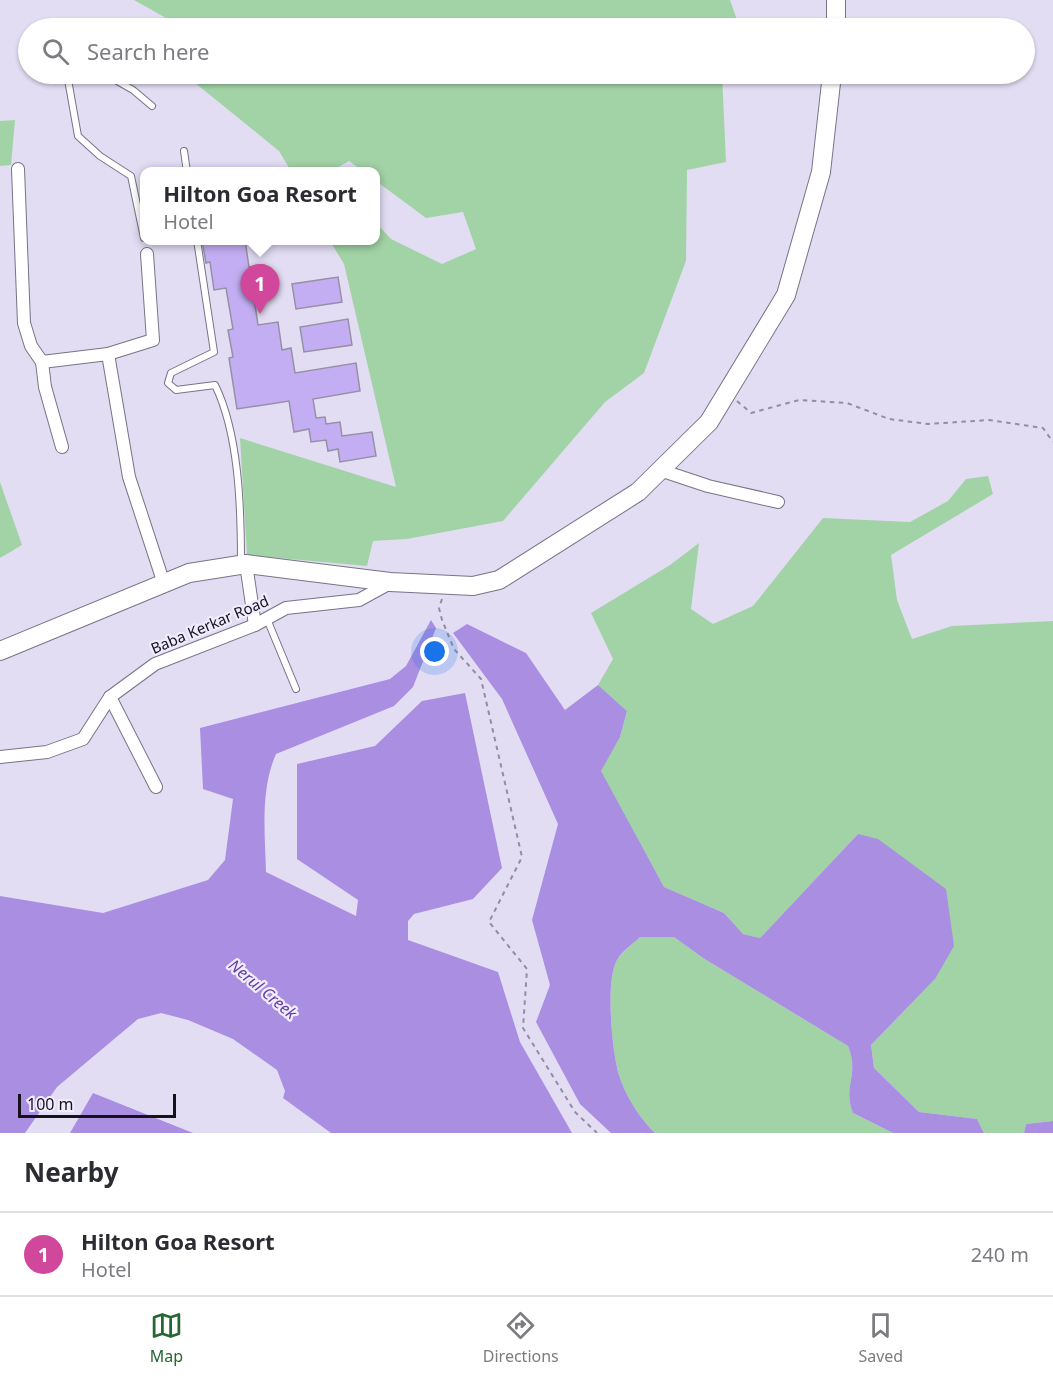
<!DOCTYPE html>
<html lang="en">
<head>
<meta charset="utf-8">
<style>
  body { margin:0; font-family:"Noto Sans",sans-serif; background:#f2f2f3; color:#2b2b33 }
  .scale { position:absolute; left:18px; bottom:15px; width:158px; box-sizing:border-box; padding-left:6px; border:3px solid #15121a; border-top:0; font-size:16px; line-height:21px; white-space:nowrap; color:#15121a; -webkit-text-stroke:4px #f0ebfe; paint-order:stroke }
  .you { position:absolute; left:435px; top:652px; width:21px; height:21px; margin:-15px; border:4px solid #fff; border-radius:50%; background:#1a73e8; box-shadow:0 0 0 9px #1a73e833 }
  .badge { display:grid; place-items:center; width:39px; height:39px; border-radius:50%; background:#246731; color:#fff; font-size:20px; font-weight:700 }
  .pin { position:absolute; translate:-50% -50px; filter:drop-shadow(0 2px 3px #0008) }
  .pin::after { content:''; position:absolute; top:32px; width:21px; height:18px; background:inherit; clip-path:polygon(0 0,100% 0,50% 100%) }
  .popup { position:absolute; left:140px; top:167px; width:240px; height:78px; box-sizing:border-box; display:grid; place-content:center; border-radius:12px; background:#fff; filter:drop-shadow(0 2px 4px #0005); font-size:20px; white-space:nowrap; color:#7c7c81 }
  .popup b { font-size:22px; color:#2b2b33 }
  .popup::after { content:''; position:absolute; left:50%; top:100%; margin-left:-12px; border:12px solid transparent; border-top-color:#fff }
  .list { margin:0; padding:0; list-style:none }
  h2 { display:flex; justify-content:space-between; align-items:center; height:78px; margin:0; padding:0 24px; font-size:26px }
  h2 small { font-size:20px; font-weight:400; color:#7c7c81 }
  .list li { display:grid; grid-template-columns:39px 1fr auto; gap:18px; align-items:center; box-sizing:border-box; height:84px; padding:0 24px; border-top:2px solid #e1e1e2 }
  .list b { display:block; font-size:22px; white-space:nowrap }
  .list p { margin:0; font-size:20px; white-space:nowrap; color:#7c7c81 }
  .list em { font-size:20px; font-style:normal; color:#7c7c81 }
  .icon { flex:none; width:33px; height:33px; fill:none; stroke:currentColor; stroke-width:2; stroke-linecap:round; stroke-linejoin:round }
  .map { position:relative; flex:none; width:1053px; height:1133px; overflow:hidden }
  .search { position:absolute; background:#fff; box-shadow:0 2px 4px #0004; left:18px; right:18px; top:18px; height:66px; display:flex; align-items:center; gap:15px; box-sizing:border-box; padding:0 21px; border-radius:33px; color:#7c7c81; font-size:22px }
  .sheet { height:162px; background:#fff }
  nav { display:flex; justify-content:space-around; align-items:center; box-sizing:border-box; height:84px; border-top:2px solid #e1e1e2; background:#fff; font-size:16px; color:#7c7c81 }
  nav a { display:grid; justify-items:center; gap:3px }
  nav .on { color:#246731 }
  .map>svg:first-child { display:block }
  .green { fill:#a2d3a6 }
  .water { fill:#a98ee2 }
  .building { fill:#c3aef3; stroke:#9690a5; stroke-width:1.5 }
  .lines { fill:none; stroke-linecap:round; stroke-linejoin:round }
  .service-casing { stroke:#787387; stroke-width:8 }
  .minor-casing { stroke:#787387; stroke-width:14 }
  .secondary-casing { stroke:#787387; stroke-width:20 }
  .path { stroke:#928e9f; stroke-width:2; stroke-dasharray:4.5 4.5; stroke-linecap:butt }
  .service { stroke:#fff; stroke-width:6 }
  .minor { stroke:#fff; stroke-width:12 }
  .secondary { stroke:#fff; stroke-width:18 }
  .labels { text-anchor:middle; stroke-width:4.5; stroke-linejoin:round; paint-order:stroke }
  .street-label { font-size:15px; fill:#15121a; stroke:#f0ebfe }
  .water-label { font-size:16px; font-style:italic; fill:#633d9f; stroke:#f0ebfe }
</style>
</head>
<body>
<div class="map">
<svg width="1053" height="1133" viewBox="0 0 1053 1133">
  <rect width="100%" height="100%" fill="#e3ddf4"/>
  <g class="green">
    <path d="M134 0H730L736 17 733 28H165L166 18Z"/>
    <path d="M184 74H722L726 162 687 170 686 261 644 373 605 402 503 521 407 539 373 541 367 566 247 555 240 438 396 487 344 264 330 241 376 240V223L391 239 442 264 476 249 463 212 426 218 376 181V172L363 171 349 161 331 171H291L279 151Z"/>
    <path d="M15 120 11 165 0 166V121Z"/>
    <path d="M988 476 993 494 891 555 897 600 912 639 952 626 1053 621V1121L1026 1124 1024 1133H984L977 1119 919 1112 874 1068 871 1045 935 979 858 834 760 938 743 934 724 913 664 887 600 771 620 737 627 711 598 685 613 659 591 613 670 565 699 543 691 609 713 624 753 606 823 518 910 522 948 501 966 479Z"/>
    <path d="M0 482 22 545 0 558Z"/>
    <path d="M640 937H674L703 958 848 1046C860 1077 842 1085 853 1113L893 1133H655C640 1119 625 1095 619 1075 612 1052 605 980 617 960 623 951 633 944 640 937Z"/>
  </g>
  <g class="water">
    <path d="M431 620 436 628 413 687 394 706 276 754C260 790 265 834 266 872L356 916 358 900 297 859V764L375 746 422 701 465 693 502 868 473 899 414 914 408 921V940L498 972 520 1042 572 1133H331L283 1098 285 1091 277 1070 233 1039 188 1020 161 1013 138 1019 57 1087 25 1133H0V896L103 913 208 880 225 860 233 799 203 789 200 728 390 679 406 666Z"/>
    <path d="M467 624 526 653 565 710 598 685 627 711 620 737 601 771 664 887 724 913 743 934 760 938 858 834 878 839 946 889 954 946 935 979 871 1045 874 1068 919 1112 977 1119 984 1133H893L853 1113C842 1085 860 1077 848 1046L703 958 674 937H640C633 944 622 951 617 960 605 980 612 1052 619 1075 625 1095 640 1119 655 1133H611L580 1104 536 1022 550 985 532 920 558 824 502 699 453 633Z"/>
    <path d="M93 1093 193 1133H70Z"/>
    <path d="M1053 1121V1133H1024L1026 1124Z"/>
  </g>
  <g class="building">
    <path d="M202 240H245L249 267 264 265 267 282 252 284 258 325 278 322 282 350 291 348 295 373 356 363 360 391 313 399 316 418 325 417 326 424 340 422 342 436 372 432 376 456 340 462 338 449 328 451 326 440 311 442 309 429 294 432 289 401 237 409 229 358 233 357 228 330 233 329 226 288 214 290 210 262 206 263Z"/>
    <path d="M338 277 342 302 296 309 292 284Z"/>
    <path d="M348 319 352 345 304 352 300 327Z"/>
  </g>
  <g class="lines">
    <defs>
      <g id="service">
        <path d="M67 74 78 136 100 156 131 176 144 238"/>
        <path d="M105 74 133 90 152 106"/>
        <path d="M184 151 187 172"/>
        <path d="M197 240 214 352 171 373 168 383 176 390 215 385C239 434 241 508 241 562"/>
        <path d="M267 619 296 689"/>
      </g>
      <g id="minor">
        <path d="M18 169 24 323 31 346 42 362 108 354 129 477 164 584"/>
        <path d="M108 354 153 340 147 254"/>
        <path d="M42 362 45 387 62 447"/>
        <path d="M660 470 708 486 778 502"/>
        <path d="M246 564 255 625"/>
        <path d="M110 697 156 787"/>
        <path d="M0 757 47 752 83 739 110 697 155 664 255 625 286 608 359 600 390 583"/>
      </g>
      <g id="secondary">
        <path d="M836 0V28"/>
        <path d="M0 651 189 573 246 564 390 582 473 586 499 580 638 492 709 422 786 295 821 172 832 74"/>
      </g>
    </defs>
    <use href="#service" class="service-casing"/>
    <use href="#minor" class="minor-casing"/>
    <use href="#secondary" class="secondary-casing"/>
    <g class="path">
      <path d="M737 401 751 413 799 400 847 403 889 419 928 424 989 420 1043 428 1053 442"/>
      <path d="M442 599 439 608 442 620 454 649 481 679 522 857 489 922 527 969 523 1028 575 1112 597 1133"/>
    </g>
    <use href="#service" class="service"/>
    <use href="#minor" class="minor"/>
    <use href="#secondary" class="secondary"/>
  </g>
  <g class="labels">
    <g class="street-label">
      <text transform="translate(210 625) rotate(-23)" y="5">Baba Kerkar Road</text>
    </g>
    <g class="water-label">
      <text transform="translate(263 989) rotate(40)" y="6">Nerul Creek</text>
    </g>
  </g>
</svg>
<div class="scale">100 m</div>
<div class="you"></div>
<div class="pin badge" style="left:260px;top:314px;background:#d1479c">1</div>
<div class="popup"><b>Hilton Goa Resort</b>Hotel</div>
<div class="search"><svg class="icon" aria-label="search" viewBox="0 0 24 24"><circle cx="10" cy="10" r="6"/><path d="M15 15l6 6"/></svg>Search here</div>
</div>
<section class="sheet">
<h2>Nearby<small></small></h2>
<ul class="list">
<li><span class="badge" style="background:#d1479c">1</span><div><b>Hilton Goa Resort</b><p>Hotel</p></div><em>240 m</em></li>
</ul>
</section>
<nav>
<a class="on"><svg class="icon" aria-label="map" viewBox="0 0 24 24"><path d="M3 6l6-2 6 2 6-2v14l-6 2-6-2-6 2zM9 4v14M15 6v14"/></svg>Map</a>
<a><svg class="icon" aria-label="directions" viewBox="0 0 24 24"><path d="M12 3l9 9-9 9-9-9zM9 14v-3h6M13 9l2 2-2 2"/></svg>Directions</a>
<a><svg class="icon" aria-label="saved" viewBox="0 0 24 24"><path d="M7 4h10v16l-5-4-5 4z"/></svg>Saved</a>
</nav>
</body>
</html>
